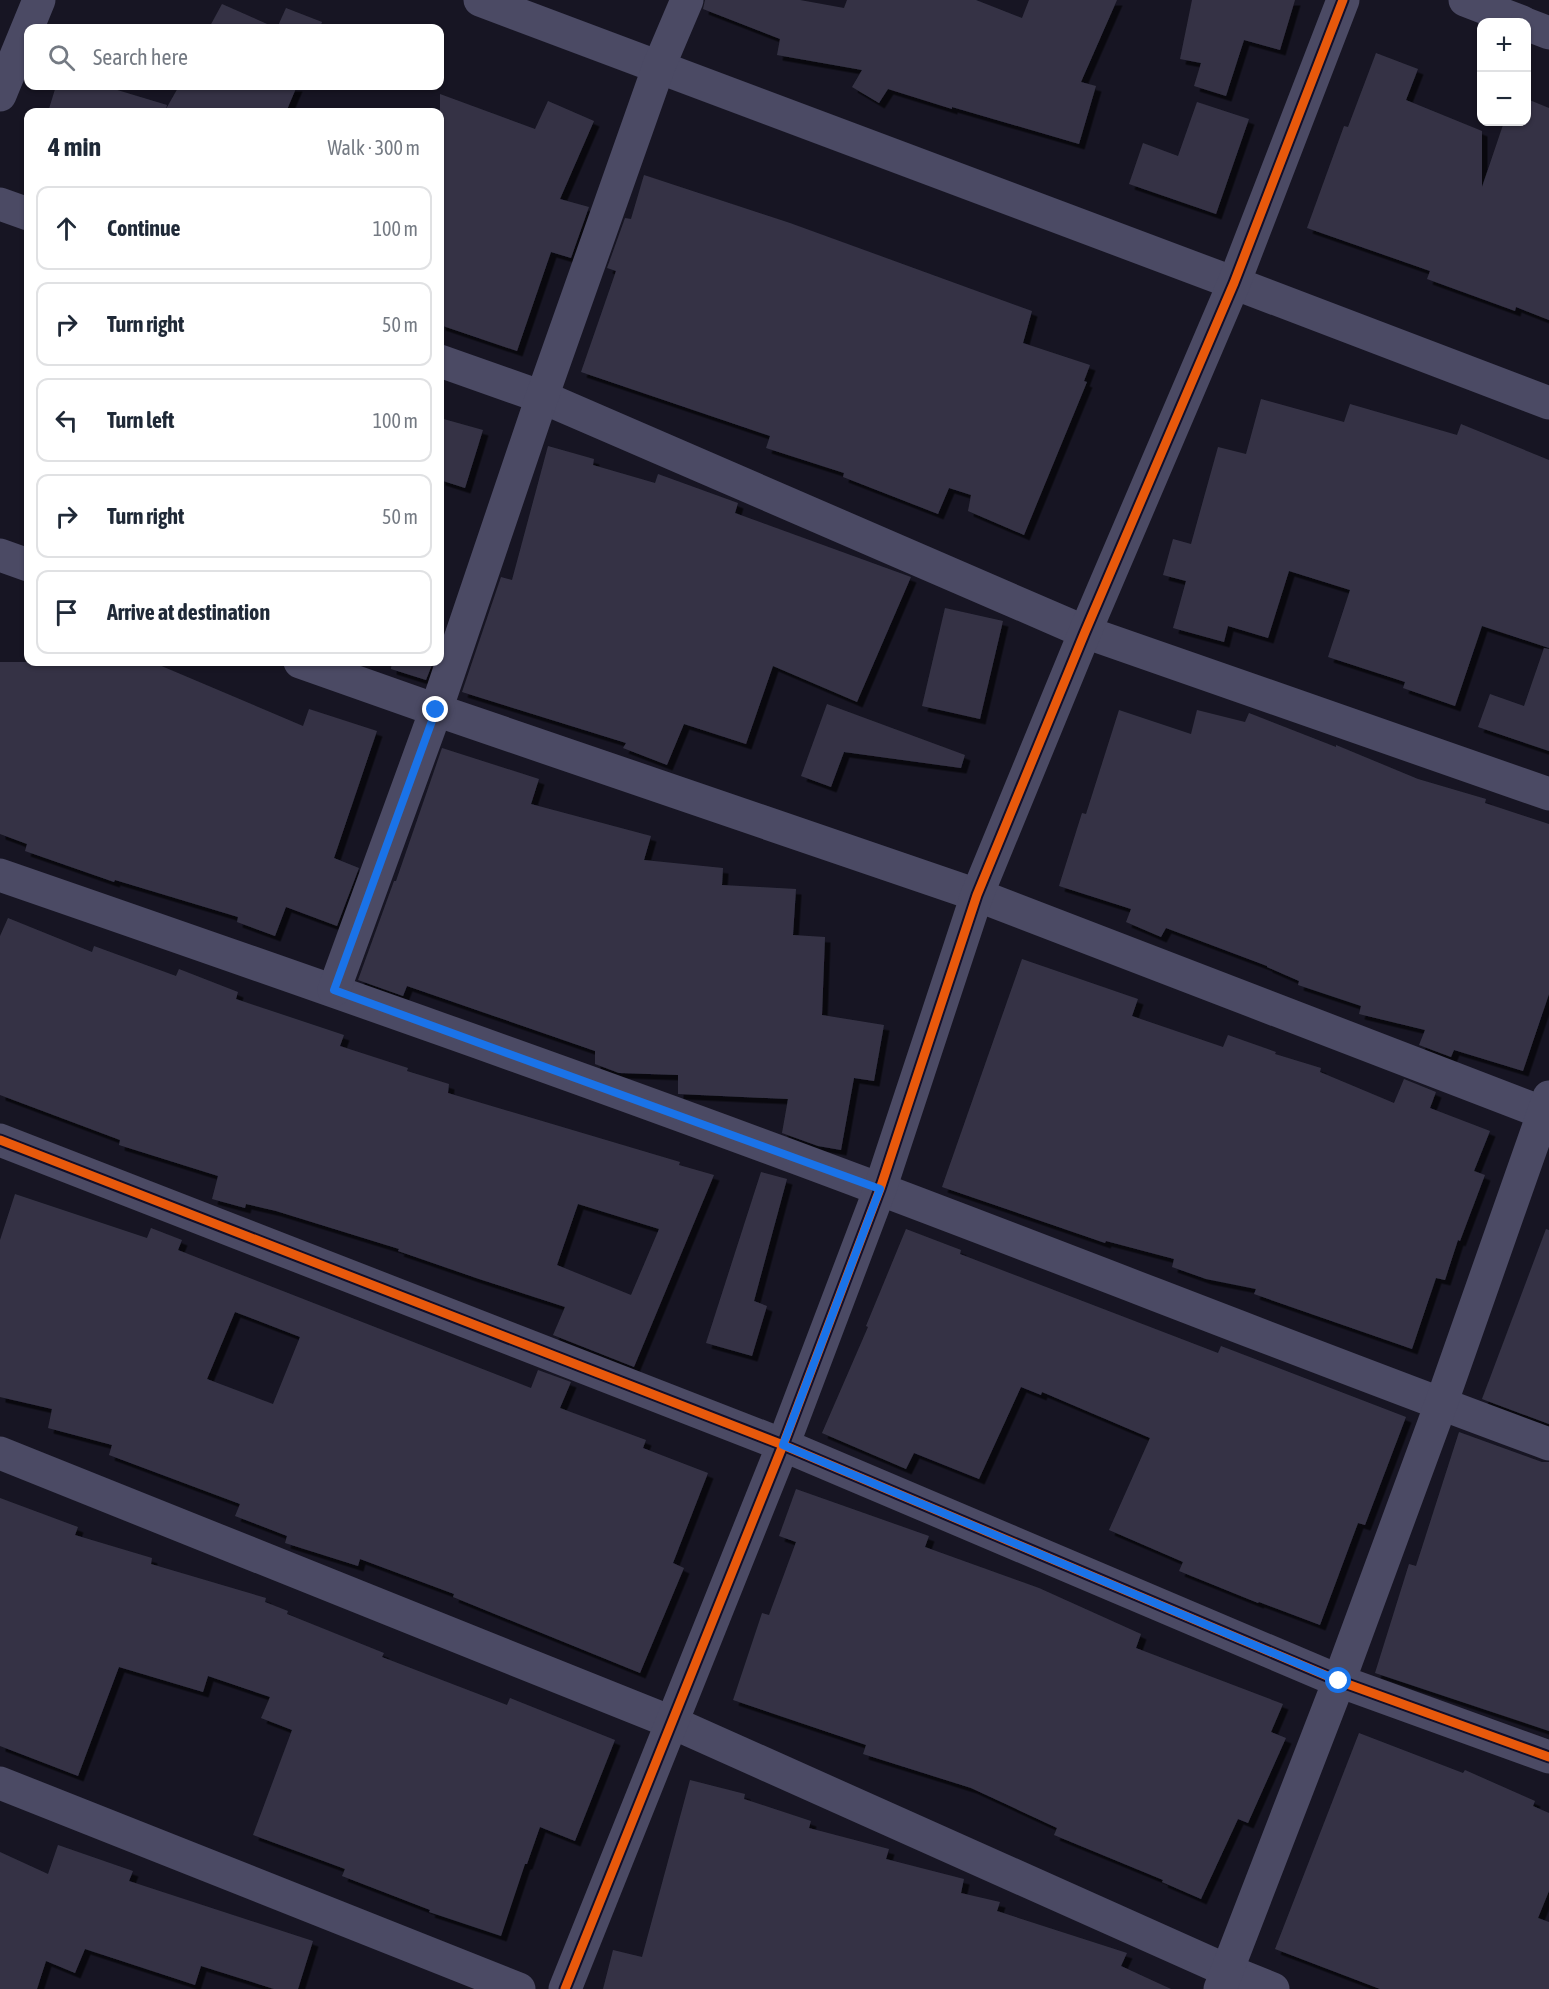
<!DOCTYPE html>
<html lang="en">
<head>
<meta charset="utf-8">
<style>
  body { margin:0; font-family:"Asap Condensed",sans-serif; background:#f6f6f7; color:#1f2937 }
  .controls { position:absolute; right:18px; top:18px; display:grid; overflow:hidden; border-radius:12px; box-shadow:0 2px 4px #0004 }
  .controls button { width:54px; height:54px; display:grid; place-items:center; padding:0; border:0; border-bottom:2px solid #e0e1e3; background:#fff; color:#1f2937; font:30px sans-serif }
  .stop { position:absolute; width:18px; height:18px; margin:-14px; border:4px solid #1a73e8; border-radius:50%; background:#fff }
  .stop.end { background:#1a73e8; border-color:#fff; box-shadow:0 2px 6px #0008 }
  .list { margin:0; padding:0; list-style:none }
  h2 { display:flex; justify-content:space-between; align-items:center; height:78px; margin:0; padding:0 24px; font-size:26px }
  h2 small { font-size:20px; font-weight:400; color:#747a83 }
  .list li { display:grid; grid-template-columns:39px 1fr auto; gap:18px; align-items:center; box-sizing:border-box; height:84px; margin:0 12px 12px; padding:0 12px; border:2px solid #e0e1e3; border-radius:12px }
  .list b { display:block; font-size:22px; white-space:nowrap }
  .list em { font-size:20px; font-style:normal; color:#747a83 }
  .icon { flex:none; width:33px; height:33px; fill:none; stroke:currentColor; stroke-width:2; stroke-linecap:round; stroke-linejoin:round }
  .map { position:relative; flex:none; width:1549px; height:1989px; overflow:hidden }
  .search { position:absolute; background:#fff; box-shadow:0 2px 4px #0004; left:24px; top:24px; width:420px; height:66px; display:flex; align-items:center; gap:15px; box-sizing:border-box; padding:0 21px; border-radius:12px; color:#747a83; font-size:22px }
  .panel { position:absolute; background:#fff; box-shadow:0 2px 4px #0004; left:24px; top:108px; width:420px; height:558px; border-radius:12px }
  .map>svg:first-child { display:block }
  .building { fill:#353345; fill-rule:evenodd; filter:url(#shadow) }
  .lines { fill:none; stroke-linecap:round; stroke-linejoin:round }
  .minor { stroke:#4b4a64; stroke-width:33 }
  .cycleway-casing { stroke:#130f29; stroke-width:13 }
  .cycleway { stroke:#e8590c; stroke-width:9 }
  .route { stroke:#1a73e8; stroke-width:8 }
</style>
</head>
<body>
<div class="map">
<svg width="1549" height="1989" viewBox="0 0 1549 1989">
  <defs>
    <filter id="shadow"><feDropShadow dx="5.5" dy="5.5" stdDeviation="0" flood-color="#0009"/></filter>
  </defs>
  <rect width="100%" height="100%" fill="#171523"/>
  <g class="building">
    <path d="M705 0H800L844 8 847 0H976L1022 18 1029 0H1117L1081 82 1096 86 1079 144 952 107V109L888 89 879 103 852 87 862 70 777 55 780 39 703 9Z"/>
    <path d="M1192 0H1295L1280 50 1244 40 1226 96 1194 86 1201 63 1180 59Z"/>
    <path d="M222 4 276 28H209Z"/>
    <path d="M286 8 322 22 320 28H277Z"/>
    <path d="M1376 53 1418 69 1406 100 1482 131V187L1504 122H1527V99L1549 108V320L1516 307 1515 311 1427 279 1430 271 1307 228 1344 126 1348 127Z"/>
    <path d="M56 86H104L167 105 166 109 179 86H297L286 112H48Z"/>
    <path d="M440 94 535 129 548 101 594 121 560 199 589 207 571 258 551 252 517 351 440 325Z"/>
    <path d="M1197 102 1249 119 1216 214 1129 184 1143 143 1178 156Z"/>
    <path d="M644 175 790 223 1032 311 1023 343 1090 365 1084 381 1087 382 1024 535 968 511 971 495 949 488 938 514 843 477 844 473 766 448 770 436 581 372 616 271 607 268 625 218 631 219Z"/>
    <path d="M1261 399 1344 422 1350 404 1457 435 1461 424 1549 460V648L1482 626 1455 706 1403 688 1405 682 1328 657 1350 590 1289 571 1268 638 1228 626 1224 642 1173 628 1186 581 1163 575 1173 539 1191 544 1218 447 1246 454Z"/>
    <path d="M440 418 483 430 465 488 440 480Z"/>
    <path d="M548 446 594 459 593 465 655 483 658 474 738 503 735 513 911 577 857 702 773 666 746 744 684 724 667 765 623 748 626 743 462 692 501 577 512 580Z"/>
    <path d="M945 608 1003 621 980 719 922 706Z"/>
    <path d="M1544 648 1549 649V751L1478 727 1490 694 1524 706Z"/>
    <path d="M0 662H152L303 726 309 709 377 731 334 858 359 868 337 926 286 907 275 936 237 922 238 917 115 880 114 882 25 851 27 844 0 834Z"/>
    <path d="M392 662H433L426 680 391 669Z"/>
    <path d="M827 704 965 755 961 768 844 752 831 787 801 776Z"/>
    <path d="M1119 710 1191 734 1197 710 1245 722 1249 713 1336 747V745L1418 779 1486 799 1485 803 1549 824V994L1523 1071 1454 1050 1451 1057 1419 1045 1425 1030 1359 1014 1361 1006 1298 985 1299 981 1267 967V966L1166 928 1161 937 1126 922 1131 909 1059 886 1082 813 1086 814Z"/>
    <path d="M442 748 539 779 531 804 651 836 644 860 723 868 722 885 796 889 793 935 825 937 822 1015 884 1025 874 1081 854 1078 841 1150 818 1146 782 1133 788 1099 678 1094V1075L619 1073 595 1064V1051L407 986 403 996 358 980 394 881H396Z"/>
    <path d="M8 918 92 952 94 946 176 976 179 969 238 992 236 999 344 1035 340 1046 408 1068 407 1071 449 1084 448 1093 680 1162 679 1165 714 1175 634 1367 553 1335 565 1307 479 1279 398 1251 399 1249 276 1211 246 1204 245 1208 212 1199 218 1176 119 1145 120 1140 0 1095V936ZM578 1204 659 1229 631 1295 557 1265Z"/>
    <path d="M1022 959 1138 999 1132 1016 1223 1047 1228 1035 1276 1052 1275 1054 1321 1068 1320 1072 1394 1103 1404 1079 1436 1092 1430 1108 1490 1131 1474 1171 1485 1175 1460 1241 1458 1240 1445 1280 1436 1278 1412 1349 1254 1294 1256 1289 1206 1279 1172 1267 1174 1259 1106 1241 1105 1243 942 1187Z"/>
    <path d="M761 1172 787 1179 754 1301 767 1306 752 1356 706 1343Z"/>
    <path d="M15 1194 147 1238 151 1228 182 1240 178 1250 531 1388 538 1370 571 1382 560 1408 646 1440 643 1448 708 1473 673 1563 684 1568 640 1673 453 1597 454 1594 360 1559 358 1566 285 1543 287 1536 235 1516 240 1504 109 1455 112 1445 48 1428 52 1409 0 1397V1240ZM235 1312 300 1337 273 1404 207 1379Z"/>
    <path d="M906 1229 961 1250 960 1254 1218 1353 1221 1346 1406 1417 1365 1525 1358 1523 1320 1625 1259 1602 1258 1603 1179 1571 1183 1562 1109 1530 1150 1438 1042 1392 1041 1395 1021 1387 979 1479 914 1453 906 1469 822 1433 868 1327 866 1326Z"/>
    <path d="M1546 1229 1549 1230V1424L1482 1399Z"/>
    <path d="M1459 1432 1542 1462H1549V1731L1375 1673 1409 1564 1416 1566Z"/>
    <path d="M796 1489 929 1536 925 1547 1039 1588 1141 1634 1136 1648 1283 1704 1271 1732 1286 1738 1248 1823 1238 1819 1201 1899 1162 1882 1163 1880 1054 1835 1057 1828 971 1788 863 1754 866 1745 733 1700 762 1613 769 1615 796 1542 779 1536Z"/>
    <path d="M0 1498 78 1527 75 1535 152 1558 151 1564 266 1598 265 1602 288 1611 287 1614 384 1653 382 1657 507 1705 510 1698 615 1740 575 1841 540 1827 527 1864H525L501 1936 429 1912 430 1910 342 1876 345 1869 253 1835 292 1730 261 1718 270 1697 208 1676 203 1692 119 1667 78 1776 0 1746Z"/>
    <path d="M1359 1733 1463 1773 1465 1770 1535 1801 1533 1806 1549 1813V1891L1538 1918 1549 1922V1989H1380L1275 1949Z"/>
    <path d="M690 1780 745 1794 744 1799 811 1821 809 1828 889 1849 886 1859 964 1879 961 1893 1000 1902 997 1911 1127 1953 1121 1966 1171 1989H603L613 1950 642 1957Z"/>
    <path d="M58 1845 133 1871 129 1881 313 1941 298 1989H274L201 1966 195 1985 85 1949 75 1973 46 1961 37 1989H0V1852L48 1874Z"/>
  </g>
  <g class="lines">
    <g class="minor">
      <path d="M480 0 1234 283 1549 403"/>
      <path d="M1465 0 1522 22"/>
      <path d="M1526 24 1549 33"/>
      <path d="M0 95 39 0"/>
      <path d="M0 204 28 214"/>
      <path d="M440 361 542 397 1085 632 1549 794"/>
      <path d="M0 555 28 565"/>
      <path d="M300 662 436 710 977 895 1549 1115"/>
      <path d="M0 875C295 977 590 1080 882 1190 1105 1274 1326 1362 1549 1444"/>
      <path d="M334 990 436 710 542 397 659 66 687 0"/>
      <path d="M0 1140 783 1445 1339 1681 1549 1757"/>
      <path d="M0 1453 671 1722 1226 1970 1273 1989"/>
      <path d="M0 1783 519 1989"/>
      <path d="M565 1989 783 1445 880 1189 977 895 1085 632 1234 283 1343 0"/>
      <path d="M1220 1989 1339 1681 1441 1404 1549 1097"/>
    </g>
    <defs>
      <g id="cycleway">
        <path d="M0 1140 783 1445 1339 1681 1549 1757"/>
        <path d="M565 1989 783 1445 880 1189 977 895 1085 632 1234 283 1343 0"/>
      </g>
    </defs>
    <use href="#cycleway" class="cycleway-casing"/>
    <use href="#cycleway" class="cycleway"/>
  </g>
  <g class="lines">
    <path class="route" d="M436 710 334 990 880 1189 783 1445 1339 1681"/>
  </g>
</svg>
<div class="controls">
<button>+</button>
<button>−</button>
</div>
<div class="stop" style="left:1339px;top:1681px"></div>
<div class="stop end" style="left:436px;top:710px"></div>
<div class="search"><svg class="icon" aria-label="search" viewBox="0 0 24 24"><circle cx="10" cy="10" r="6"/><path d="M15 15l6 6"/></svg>Search here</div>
<section class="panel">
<h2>4 min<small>Walk · 300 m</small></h2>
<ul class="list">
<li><svg class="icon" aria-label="ahead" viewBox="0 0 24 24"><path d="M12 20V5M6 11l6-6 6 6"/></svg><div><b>Continue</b></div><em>100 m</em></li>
<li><svg class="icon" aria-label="right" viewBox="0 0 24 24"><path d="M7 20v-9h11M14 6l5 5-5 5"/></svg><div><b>Turn right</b></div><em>50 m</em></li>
<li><svg class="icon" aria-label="left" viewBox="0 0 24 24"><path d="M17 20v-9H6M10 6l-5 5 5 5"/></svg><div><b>Turn left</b></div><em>100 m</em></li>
<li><svg class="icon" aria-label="right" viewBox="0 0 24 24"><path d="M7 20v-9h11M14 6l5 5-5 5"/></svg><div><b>Turn right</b></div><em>50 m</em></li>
<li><svg class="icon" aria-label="arrive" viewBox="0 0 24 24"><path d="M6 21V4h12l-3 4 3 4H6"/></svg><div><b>Arrive at destination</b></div></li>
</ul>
</section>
</div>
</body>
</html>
